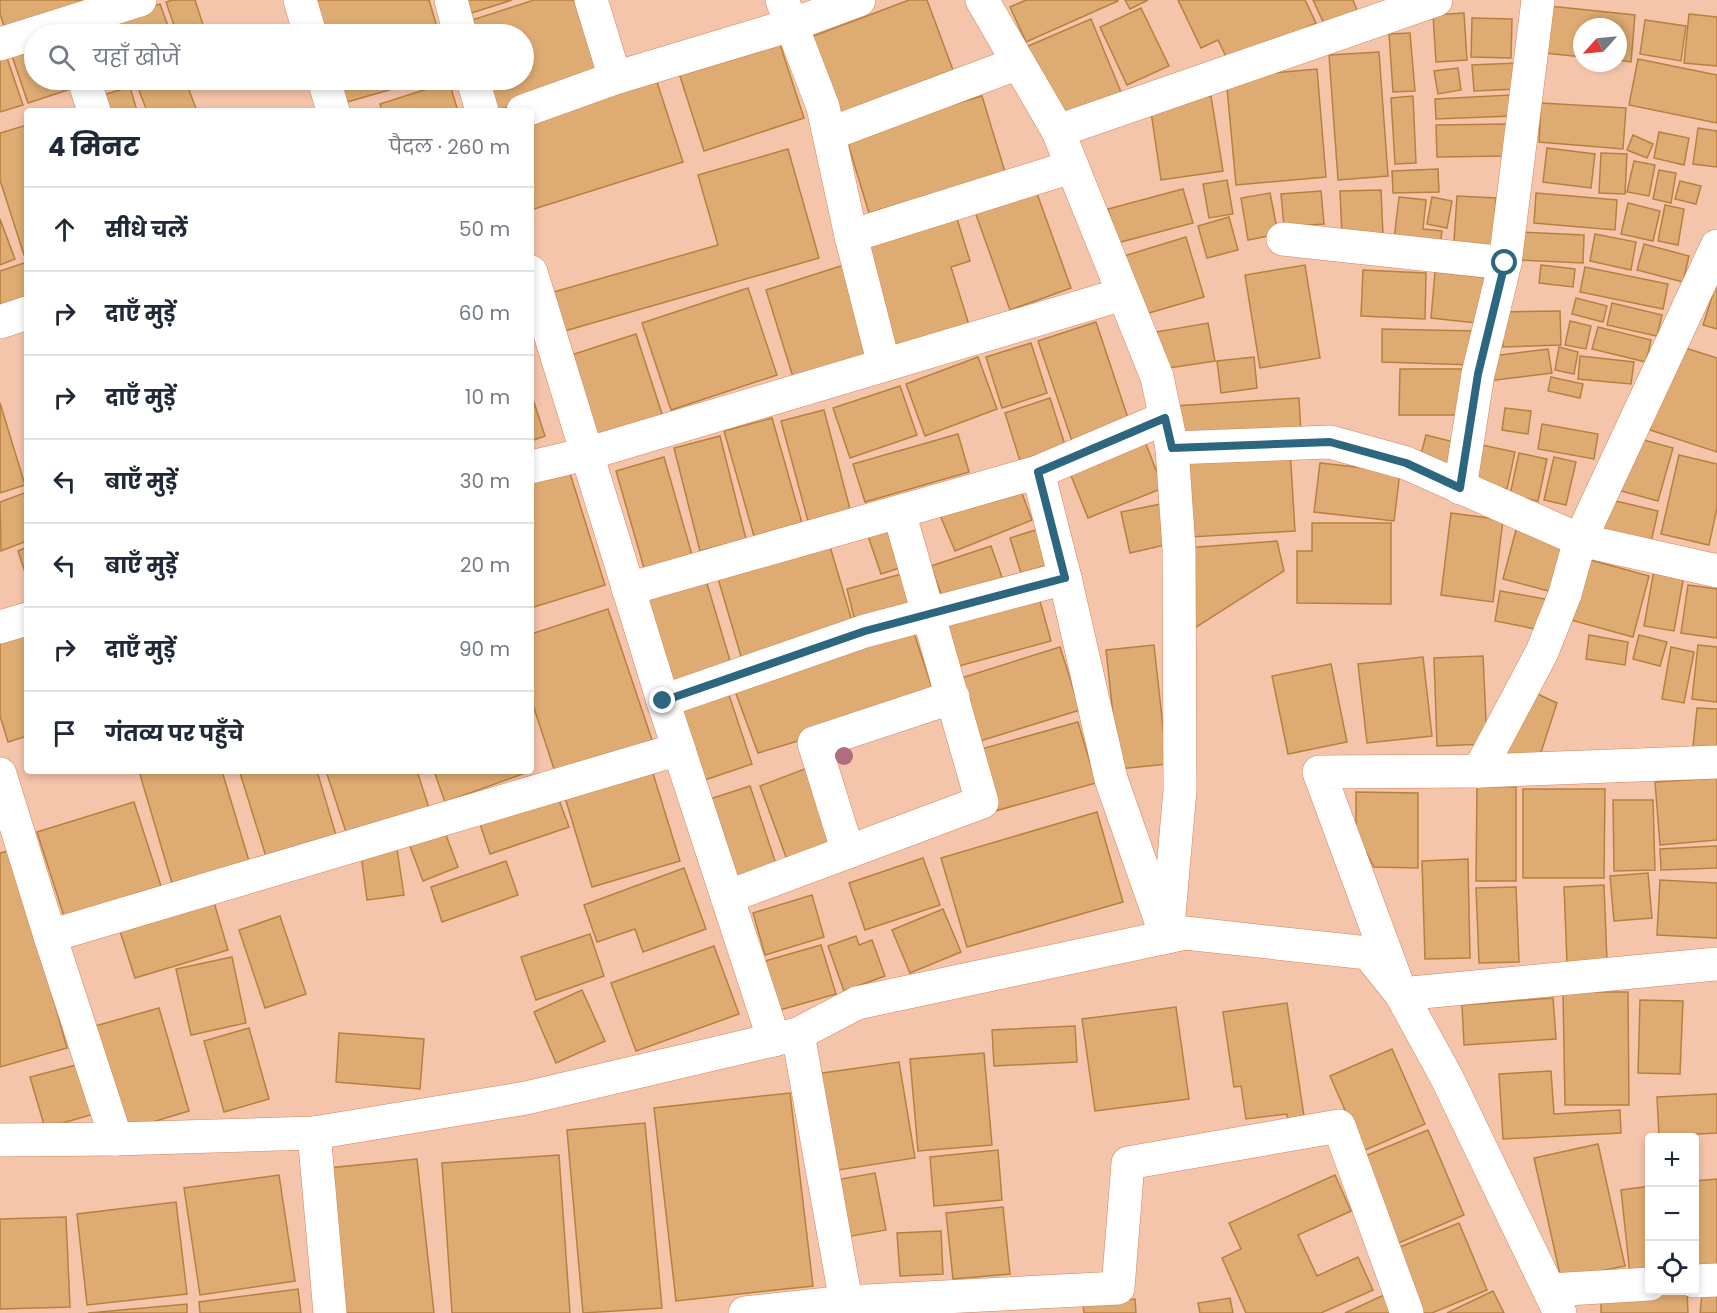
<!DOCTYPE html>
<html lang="hi">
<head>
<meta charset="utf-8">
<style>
  body { margin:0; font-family:Poppins,"Noto Sans Devanagari",sans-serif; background:#f2f2f3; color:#1f2937 }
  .controls { position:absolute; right:18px; bottom:18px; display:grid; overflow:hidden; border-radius:6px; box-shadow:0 3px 9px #0003 }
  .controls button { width:54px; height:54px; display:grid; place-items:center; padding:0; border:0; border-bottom:2px solid #e0e1e3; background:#fff; color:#1f2937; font:30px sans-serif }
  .compass { position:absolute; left:1573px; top:18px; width:54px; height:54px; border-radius:50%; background:#fff; box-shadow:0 3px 9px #0003; rotate:243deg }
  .stop { position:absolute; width:18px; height:18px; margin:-14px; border:4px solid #2c677f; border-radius:50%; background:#fff }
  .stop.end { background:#2c677f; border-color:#fff; box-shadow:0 2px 6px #0008 }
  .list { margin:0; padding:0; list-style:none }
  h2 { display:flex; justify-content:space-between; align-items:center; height:78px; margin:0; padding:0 24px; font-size:26px }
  h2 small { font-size:20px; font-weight:400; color:#747a83 }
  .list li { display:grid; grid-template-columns:39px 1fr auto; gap:18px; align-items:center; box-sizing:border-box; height:84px; padding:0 24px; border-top:2px solid #e0e1e3 }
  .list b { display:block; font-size:22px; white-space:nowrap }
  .list em { font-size:20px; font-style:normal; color:#747a83 }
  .icon { flex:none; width:33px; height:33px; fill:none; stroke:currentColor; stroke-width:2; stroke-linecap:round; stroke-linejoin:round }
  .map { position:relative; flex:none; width:1717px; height:1313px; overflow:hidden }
  .search { position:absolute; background:#fff; box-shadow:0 3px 9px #0003; left:24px; top:24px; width:510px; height:66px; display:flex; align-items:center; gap:15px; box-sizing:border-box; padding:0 21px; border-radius:33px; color:#747a83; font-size:22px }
  .panel { position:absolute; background:#fff; box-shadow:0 3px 9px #0003; left:24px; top:108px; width:510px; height:666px; border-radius:6px }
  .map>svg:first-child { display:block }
  .building { fill:#deab72; stroke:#b8803e; stroke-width:1.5 }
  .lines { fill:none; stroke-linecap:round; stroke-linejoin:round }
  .minor-casing { stroke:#d0855d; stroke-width:34 }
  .tertiary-casing { stroke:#d0855d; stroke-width:34 }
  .minor { stroke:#fff; stroke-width:33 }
  .tertiary { stroke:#fff; stroke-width:33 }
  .tree { fill:#b06e7d }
  .route { stroke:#2c677f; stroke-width:8 }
</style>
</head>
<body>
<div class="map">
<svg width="1717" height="1313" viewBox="0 0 1717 1313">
  <rect width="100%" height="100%" fill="#f4c4ab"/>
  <g class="building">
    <path d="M0 0H88L6 32 0 14Z"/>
    <path d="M172 0H195L206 34H177L166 2Z"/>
    <path d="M309 0H429L439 34H320Z"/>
    <path d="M457 0H512L462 16Z"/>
    <path d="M534 0H574L599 78 495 111 481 80H524V34H467L463 23Z"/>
    <path d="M909 0H927L953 70 832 116 803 40Z"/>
    <path d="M1026 0H1118V1L1026 42 1010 7Z"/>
    <path d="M1125 0H1148L1130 9Z"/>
    <path d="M1178 0H1305L1316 23 1230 65 1218 40 1201 48Z"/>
    <path d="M1313 0H1353L1359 15 1327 30Z"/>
    <path d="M160 4 171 34H77Z"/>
    <path d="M1549 6 1635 15 1631 62 1618 60V27H1582V57L1545 53Z"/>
    <path d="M1141 8 1169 66 1127 85 1100 27Z"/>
    <path d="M1464 13 1467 60 1436 62 1433 15Z"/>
    <path d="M1689 14 1717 17V66L1684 63Z"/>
    <path d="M1472 18 1512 19 1511 58 1471 57Z"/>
    <path d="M1091 19 1121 92 1056 119 1026 47Z"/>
    <path d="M1645 20 1686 26 1681 61 1640 54Z"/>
    <path d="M1410 33 1415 91 1393 92 1389 34Z"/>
    <path d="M778 38 804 118 704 151 678 70Z"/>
    <path d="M34 45V80H75L77 87 28 103 11 53Z"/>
    <path d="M1379 52 1388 176 1338 180 1329 55Z"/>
    <path d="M7 58 23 105 0 112V60Z"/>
    <path d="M1638 59 1717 75V123L1629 105Z"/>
    <path d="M1517 63 1518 89 1474 91 1472 65Z"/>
    <path d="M1458 68 1461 90 1438 94 1434 71Z"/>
    <path d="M1317 69 1326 177 1236 185 1226 77Z"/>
    <path d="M656 79 683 162 531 210V119Z"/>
    <path d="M135 80H185L197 111H147Z"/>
    <path d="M333 80H424L340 104Z"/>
    <path d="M449 82 458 111H382L380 104Z"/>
    <path d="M130 87 137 111H100L96 97Z"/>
    <path d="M1511 95 1512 116 1436 119 1435 99Z"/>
    <path d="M982 96 1005 172 869 213 846 137Z"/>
    <path d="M1211 96 1223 171 1161 180 1150 105Z"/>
    <path d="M1413 96 1416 163 1395 164 1391 98Z"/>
    <path d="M1541 103 1626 108 1623 149 1539 142Z"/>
    <path d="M1507 124V156L1437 157 1436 125Z"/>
    <path d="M27 125V254L24 255 0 180V133Z"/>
    <path d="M1698 128 1717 131V167L1693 164Z"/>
    <path d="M1659 132 1689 138 1684 165 1654 158Z"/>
    <path d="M1633 135 1653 144 1647 158 1627 150Z"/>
    <path d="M1547 148 1595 154 1591 188 1543 182Z"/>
    <path d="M788 149 819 258 561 332 550 293 718 245 698 175Z"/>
    <path d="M1601 153 1627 154 1625 194 1599 193Z"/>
    <path d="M1634 161 1655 165 1649 196 1627 192Z"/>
    <path d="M1438 169 1439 192 1393 193 1392 171Z"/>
    <path d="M1659 170 1676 173 1671 203 1653 199Z"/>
    <path d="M1227 180 1233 214 1209 218 1203 184Z"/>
    <path d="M1680 181 1701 186 1696 204 1675 199Z"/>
    <path d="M1035 188 1071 288 1010 310 974 209Z"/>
    <path d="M1183 189 1193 223 1117 243 1108 209Z"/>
    <path d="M1381 190 1383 235 1342 237 1340 191Z"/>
    <path d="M1321 191 1324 224 1284 227 1281 194Z"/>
    <path d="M1270 193 1278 234 1248 240 1241 198Z"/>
    <path d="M1536 193 1617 200 1615 230 1534 223Z"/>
    <path d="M1457 196 1496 198 1492 258 1453 256Z"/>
    <path d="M1399 197 1426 200 1423 229 1442 231 1440 246 1394 240Z"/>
    <path d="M1432 197 1452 201 1447 228 1427 224Z"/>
    <path d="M1628 203 1660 211 1653 241 1621 234Z"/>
    <path d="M1665 205 1684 209 1678 245 1658 241Z"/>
    <path d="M955 212 970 261 951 267 969 325 893 349 859 241Z"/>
    <path d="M1229 217 1238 250 1207 258 1198 226Z"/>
    <path d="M0 219 15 259 0 265Z"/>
    <path d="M1518 232 1584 235 1583 263 1516 260Z"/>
    <path d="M1595 234 1636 242 1631 270 1590 261Z"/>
    <path d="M1186 237 1204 297 1142 315 1124 256Z"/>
    <path d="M1644 244 1689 256 1683 282 1637 270Z"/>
    <path d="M27 262V305L3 313 0 303V271Z"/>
    <path d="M844 265 871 353 793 377 766 290Z"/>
    <path d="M1305 265 1320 358 1260 368 1245 275Z"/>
    <path d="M1541 265 1575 269 1573 287 1539 283Z"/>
    <path d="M1585 267 1668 284 1663 309 1580 292Z"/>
    <path d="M1363 270 1426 273 1425 319 1361 316Z"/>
    <path d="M1435 272 1490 278 1485 324 1431 318Z"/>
    <path d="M1717 281V329L1703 325Z"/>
    <path d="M748 288 777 375 671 410 642 323Z"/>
    <path d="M1576 298 1607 306 1603 322 1572 314Z"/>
    <path d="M1612 303 1662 315 1657 336 1607 325Z"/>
    <path d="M1560 311 1561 345 1503 347 1502 312Z"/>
    <path d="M1570 321 1591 326 1586 349 1565 345Z"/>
    <path d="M1096 322 1130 424 1073 444 1038 341Z"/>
    <path d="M1208 323 1215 361 1162 369 1156 332Z"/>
    <path d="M1598 327 1651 340 1646 362 1592 349Z"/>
    <path d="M1382 329 1474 331V365L1382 362Z"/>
    <path d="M636 334 663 417 589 441 562 358Z"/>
    <path d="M1031 343 1047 393 1002 408 986 357Z"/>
    <path d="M1676 345 1717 358V452L1650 430Z"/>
    <path d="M1559 347 1578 352 1574 374 1555 370Z"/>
    <path d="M1548 349 1552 373 1488 381 1485 357Z"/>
    <path d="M1580 356 1634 362 1631 384 1578 379Z"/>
    <path d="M978 357 997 409 925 436 906 384Z"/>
    <path d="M1254 357 1257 388 1221 393 1217 361Z"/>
    <path d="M1400 369H1465V415H1399Z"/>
    <path d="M1551 377 1583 384 1580 398 1548 391Z"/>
    <path d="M900 386 917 435 850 458 833 408Z"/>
    <path d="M531 393 545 436 531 441Z"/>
    <path d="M1050 398 1065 445 1020 461 1005 413Z"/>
    <path d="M1299 398 1301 433 1177 441 1174 406Z"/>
    <path d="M0 403 25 485 0 493Z"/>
    <path d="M1505 408 1531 411 1528 434 1502 430Z"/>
    <path d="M824 410 850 509 808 521 781 421Z"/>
    <path d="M772 418 802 523 754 536 724 431Z"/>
    <path d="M1542 424 1598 434 1594 459 1538 449Z"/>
    <path d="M958 434 969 472 865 502 853 464Z"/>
    <path d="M1426 435 1458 443 1451 470 1419 462Z"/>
    <path d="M720 436 746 539 700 551 674 448Z"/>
    <path d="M1629 436 1673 448 1658 501 1614 489Z"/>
    <path d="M1144 439 1163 488 1088 518 1068 468Z"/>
    <path d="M1482 445 1515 452 1507 489 1475 483Z"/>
    <path d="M1290 449 1295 531 1190 537 1185 455Z"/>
    <path d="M1519 453 1547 459 1538 501 1510 495Z"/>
    <path d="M1679 455 1717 464V508L1709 545 1661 534Z"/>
    <path d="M664 457 692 555 644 568 616 471Z"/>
    <path d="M1554 457 1576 462 1566 505 1544 500Z"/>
    <path d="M1320 463 1400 472 1394 521 1314 512Z"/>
    <path d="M569 470 605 585 531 608V482Z"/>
    <path d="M1018 483 1032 520 955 551 940 515Z"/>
    <path d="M27 492V541L1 551 0 502Z"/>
    <path d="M1603 498 1658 511 1651 542 1596 530Z"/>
    <path d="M1161 504 1169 544 1130 553 1121 512Z"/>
    <path d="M1451 513 1503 520 1493 602 1441 595Z"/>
    <path d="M912 515 927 559 881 574 866 530Z"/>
    <path d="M1312 523H1391V604L1297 603V551H1312Z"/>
    <path d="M1042 528 1052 564 1021 573 1010 538Z"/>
    <path d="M1516 530 1569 544 1556 593 1503 579Z"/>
    <path d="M1277 541 1284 571 1187 633 1185 548Z"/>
    <path d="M829 543 855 631 743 663 717 575Z"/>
    <path d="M991 546 1003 580 943 600 931 566Z"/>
    <path d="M27 547V578L18 551Z"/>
    <path d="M1583 558 1649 576 1633 637 1567 619Z"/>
    <path d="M916 570 926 605 856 625 847 589Z"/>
    <path d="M1654 570 1684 575 1674 631 1644 626Z"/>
    <path d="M706 580 731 664 664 683 640 599Z"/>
    <path d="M1688 585 1717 589V638L1681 633Z"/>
    <path d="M1500 591 1551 600 1546 631 1495 621Z"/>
    <path d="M1038 594 1051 641 955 667 942 621Z"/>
    <path d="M608 609 652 740 555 772 531 699V634Z"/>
    <path d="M912 627 936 700 758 753 732 683Z"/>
    <path d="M27 631V736L8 742 0 716V640Z"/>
    <path d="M1589 635 1628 642 1625 665 1586 659Z"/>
    <path d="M1639 635 1667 642 1660 666 1633 659Z"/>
    <path d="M1154 645 1167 764 1119 769 1106 650Z"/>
    <path d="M1698 645 1717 647V702L1692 699Z"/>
    <path d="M1060 647 1080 710 977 742 958 679Z"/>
    <path d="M1671 647 1694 652 1684 703 1662 699Z"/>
    <path d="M1483 656 1487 744 1437 746 1434 658Z"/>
    <path d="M1423 657 1432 736 1367 743 1358 664Z"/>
    <path d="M1331 664 1347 742 1288 754 1272 676Z"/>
    <path d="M727 689 752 764 699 782 674 707Z"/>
    <path d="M1529 690 1557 703 1538 762 1499 757Z"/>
    <path d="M1697 708 1717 709V749L1693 747Z"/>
    <path d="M1078 722 1096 783 995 811 978 750Z"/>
    <path d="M651 767 680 861 592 887 564 794Z"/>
    <path d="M810 767 844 858 793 876 760 786Z"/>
    <path d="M139 771H222L249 861 172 883Z"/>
    <path d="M248 771H317L338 842 268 863 240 773Z"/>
    <path d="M326 771H417L430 811 348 838Z"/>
    <path d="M434 771H531L445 802Z"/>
    <path d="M1717 778V840L1660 845 1655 782Z"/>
    <path d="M750 786 780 876 734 891 704 801Z"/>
    <path d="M1477 786 1516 787V881H1476Z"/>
    <path d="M1523 789H1605L1604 878H1523Z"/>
    <path d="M556 792 569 827 490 854 478 818Z"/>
    <path d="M1356 792 1418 793V868L1374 867 1356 833Z"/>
    <path d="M1613 800H1653L1655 870 1614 871Z"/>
    <path d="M134 802 161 886 64 916 37 832Z"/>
    <path d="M1097 812 1123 902 967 947 941 858Z"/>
    <path d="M443 827 458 867 423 881 408 841Z"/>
    <path d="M1717 846V868L1661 870 1660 849Z"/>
    <path d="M397 849 404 895 367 900 361 855Z"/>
    <path d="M12 850 67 1048 0 1067V853Z"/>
    <path d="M923 858 940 905 865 930 849 883Z"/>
    <path d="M1468 859 1470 958 1425 959 1422 861Z"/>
    <path d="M506 861 518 895 442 922 431 887Z"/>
    <path d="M684 868 706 929 643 952 635 929 597 942 584 905Z"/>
    <path d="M1648 873 1652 918 1614 921 1610 876Z"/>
    <path d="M1660 880 1717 883V938L1657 935Z"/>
    <path d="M1604 885 1607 962 1567 963 1564 887Z"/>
    <path d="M1516 887 1519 962 1479 963 1476 888Z"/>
    <path d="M812 895 824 937 765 955 753 913Z"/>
    <path d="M213 899 228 950 135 978 119 928Z"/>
    <path d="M943 909 961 952 910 973 892 930Z"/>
    <path d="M280 916 306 994 265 1008 239 930Z"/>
    <path d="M590 934 604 976 536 1000 521 957Z"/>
    <path d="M856 936 859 945 872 940 885 976 844 991 828 946Z"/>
    <path d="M821 945 836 994 773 1012 758 963Z"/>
    <path d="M714 946 739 1014 636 1051 611 983Z"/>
    <path d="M232 957 246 1023 191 1035 176 969Z"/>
    <path d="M582 990 605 1041 556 1063 534 1012Z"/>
    <path d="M1563 992H1628L1629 1105H1565Z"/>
    <path d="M1553 998 1556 1039 1464 1045 1462 1005Z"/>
    <path d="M1640 1000 1683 1001 1680 1074 1638 1073Z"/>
    <path d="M1287 1003 1305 1123 1288 1126 1287 1114 1246 1119 1241 1086 1234 1087 1223 1012Z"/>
    <path d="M1176 1007 1189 1099 1095 1111 1082 1019Z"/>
    <path d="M159 1008 189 1111 119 1132 88 1028Z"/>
    <path d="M1075 1026 1077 1062 994 1066 992 1030Z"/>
    <path d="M249 1028 269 1099 224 1112 204 1041Z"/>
    <path d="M339 1033 424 1039 420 1089 336 1082Z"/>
    <path d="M1392 1049 1425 1124 1363 1151 1330 1076Z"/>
    <path d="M984 1053 992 1145 918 1151 910 1059Z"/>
    <path d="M899 1062 915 1158 832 1171 816 1074Z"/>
    <path d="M80 1064 94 1114 45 1128 30 1077Z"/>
    <path d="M1551 1071 1554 1114 1620 1110 1621 1133 1503 1139 1499 1074Z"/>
    <path d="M790 1093 813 1286 676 1301 654 1108Z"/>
    <path d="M1717 1094V1133L1659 1136 1657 1097Z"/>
    <path d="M645 1123 662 1308 583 1313 567 1130Z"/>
    <path d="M1428 1130 1464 1215 1394 1245 1358 1159Z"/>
    <path d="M1598 1144 1625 1266 1561 1279 1534 1158Z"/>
    <path d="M998 1150 1002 1200 934 1206 930 1157Z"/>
    <path d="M559 1155 570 1313H452L442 1163Z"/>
    <path d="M417 1159 434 1313H343L328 1168Z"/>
    <path d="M875 1173 886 1230 846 1237 835 1180Z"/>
    <path d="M279 1175 295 1281 200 1295 184 1188Z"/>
    <path d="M1335 1175 1351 1211 1298 1235 1317 1276 1358 1257 1373 1290 1321 1313H1246L1222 1258 1241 1249 1229 1223Z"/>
    <path d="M1717 1179V1265L1694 1268V1181Z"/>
    <path d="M1650 1186V1273L1630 1275 1621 1190Z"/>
    <path d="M176 1202 187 1294 87 1305 77 1214Z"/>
    <path d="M1003 1207 1010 1274 953 1279 946 1213Z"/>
    <path d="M66 1217 70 1307 0 1309V1219Z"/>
    <path d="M1459 1223 1487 1290 1432 1313H1415L1390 1251Z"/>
    <path d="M941 1231 943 1274 900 1276 897 1233Z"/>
    <path d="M298 1289 301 1313H200L199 1302Z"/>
    <path d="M1493 1291 1504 1313H1447Z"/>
    <path d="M1687 1292 1688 1313H1601V1295Z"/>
    <path d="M1702 1294 1717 1295V1313H1700Z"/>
    <path d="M1384 1295 1393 1313H1345Z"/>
    <path d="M1230 1298 1233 1313H1200L1198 1303Z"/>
    <path d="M1135 1299 1136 1313H1084L1083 1305Z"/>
    <path d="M187 1304V1313H88Z"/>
  </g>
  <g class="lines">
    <defs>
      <g id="minor">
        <path d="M300 0 310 34"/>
        <path d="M451 0 460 34"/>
        <path d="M591 0 615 78"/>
        <path d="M782 0 823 107 851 236 884 365"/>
        <path d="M982 0 1058 131 1157 377 1172 448 1179 549 1180 790 1167 937"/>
        <path d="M0 44 140 0"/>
        <path d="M84 80 94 111"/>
        <path d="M324 80 333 111"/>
        <path d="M473 80 482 111"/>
        <path d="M523 111 615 78 791 25 859 0"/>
        <path d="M1058 131 1436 0"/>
        <path d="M829 134 1018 63"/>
        <path d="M851 236 1071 167"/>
        <path d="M1283 239 1505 263"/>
        <path d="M531 272 663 701 774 1040"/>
        <path d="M0 322 27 313"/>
        <path d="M1172 448 1330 442 1406 463 1580 540 1717 571"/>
        <path d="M531 467 586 454 1123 294"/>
        <path d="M1038 472 1165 418"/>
        <path d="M1460 488 1478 374 1505 263 1538 0"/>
        <path d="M628 589 1038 472 1065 578 1111 779 1163 927"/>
        <path d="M0 627 27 619"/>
        <path d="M663 701 865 631 1065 578"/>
        <path d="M1717 762 1479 771 1319 772 1401 994 1717 964"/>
        <path d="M1479 771 1542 652 1565 594 1580 540 1717 246"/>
        <path d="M0 774 50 936 116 1139"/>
        <path d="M848 852 814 743 953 697"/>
        <path d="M727 897 982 802 899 512"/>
        <path d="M50 936 679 749"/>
        <path d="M798 1034 848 1313"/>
        <path d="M314 1133 330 1313"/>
        <path d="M1694 1281 1717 1280"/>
        <path d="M1550 1290 1650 1284"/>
        <path d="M745 1313 847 1302 1118 1288 1128 1163 1339 1126 1407 1313"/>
      </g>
      <path id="tertiary" d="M0 1140 116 1139 314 1133 526 1098 798 1034 857 1003 1185 933 1368 953 1401 994 1447 1078 1560 1313"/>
    </defs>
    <use href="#minor" class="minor-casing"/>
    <use href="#tertiary" class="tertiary-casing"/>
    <use href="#minor" class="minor"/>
    <use href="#tertiary" class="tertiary"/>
  </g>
  <circle class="tree" cx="844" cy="756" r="9"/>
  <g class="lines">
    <path class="route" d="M663 701 865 631 1065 578 1038 472 1165 418 1172 448 1330 442 1406 463 1460 488 1478 374 1505 263"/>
  </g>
</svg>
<div class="controls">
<button>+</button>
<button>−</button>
<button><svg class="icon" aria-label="locate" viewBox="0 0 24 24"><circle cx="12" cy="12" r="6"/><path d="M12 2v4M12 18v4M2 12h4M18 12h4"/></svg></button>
</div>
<svg class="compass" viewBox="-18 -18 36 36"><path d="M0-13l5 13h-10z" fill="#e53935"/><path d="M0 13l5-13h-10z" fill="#747a83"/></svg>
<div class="stop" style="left:1505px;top:263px"></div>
<div class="stop end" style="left:663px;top:701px"></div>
<div class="search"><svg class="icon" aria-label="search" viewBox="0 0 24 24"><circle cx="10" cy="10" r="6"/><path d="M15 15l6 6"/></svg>यहाँ खोजें</div>
<section class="panel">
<h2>4 मिनट<small>पैदल · 260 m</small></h2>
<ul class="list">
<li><svg class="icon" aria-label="ahead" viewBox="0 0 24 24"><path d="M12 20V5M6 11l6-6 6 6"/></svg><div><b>सीधे चलें</b></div><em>50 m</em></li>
<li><svg class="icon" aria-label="right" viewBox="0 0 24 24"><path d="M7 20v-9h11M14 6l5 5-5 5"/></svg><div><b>दाएँ मुड़ें</b></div><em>60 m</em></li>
<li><svg class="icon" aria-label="right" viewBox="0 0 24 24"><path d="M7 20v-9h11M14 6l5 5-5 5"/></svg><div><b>दाएँ मुड़ें</b></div><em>10 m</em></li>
<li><svg class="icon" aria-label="left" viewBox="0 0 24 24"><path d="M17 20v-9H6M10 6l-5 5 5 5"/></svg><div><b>बाएँ मुड़ें</b></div><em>30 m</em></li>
<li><svg class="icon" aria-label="left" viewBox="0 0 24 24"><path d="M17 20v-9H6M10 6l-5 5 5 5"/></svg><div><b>बाएँ मुड़ें</b></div><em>20 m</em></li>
<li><svg class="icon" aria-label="right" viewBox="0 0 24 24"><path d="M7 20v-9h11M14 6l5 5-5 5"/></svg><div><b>दाएँ मुड़ें</b></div><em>90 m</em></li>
<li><svg class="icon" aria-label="arrive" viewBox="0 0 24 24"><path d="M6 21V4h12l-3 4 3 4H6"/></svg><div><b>गंतव्य पर पहुँचे</b></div></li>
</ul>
</section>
</div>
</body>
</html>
